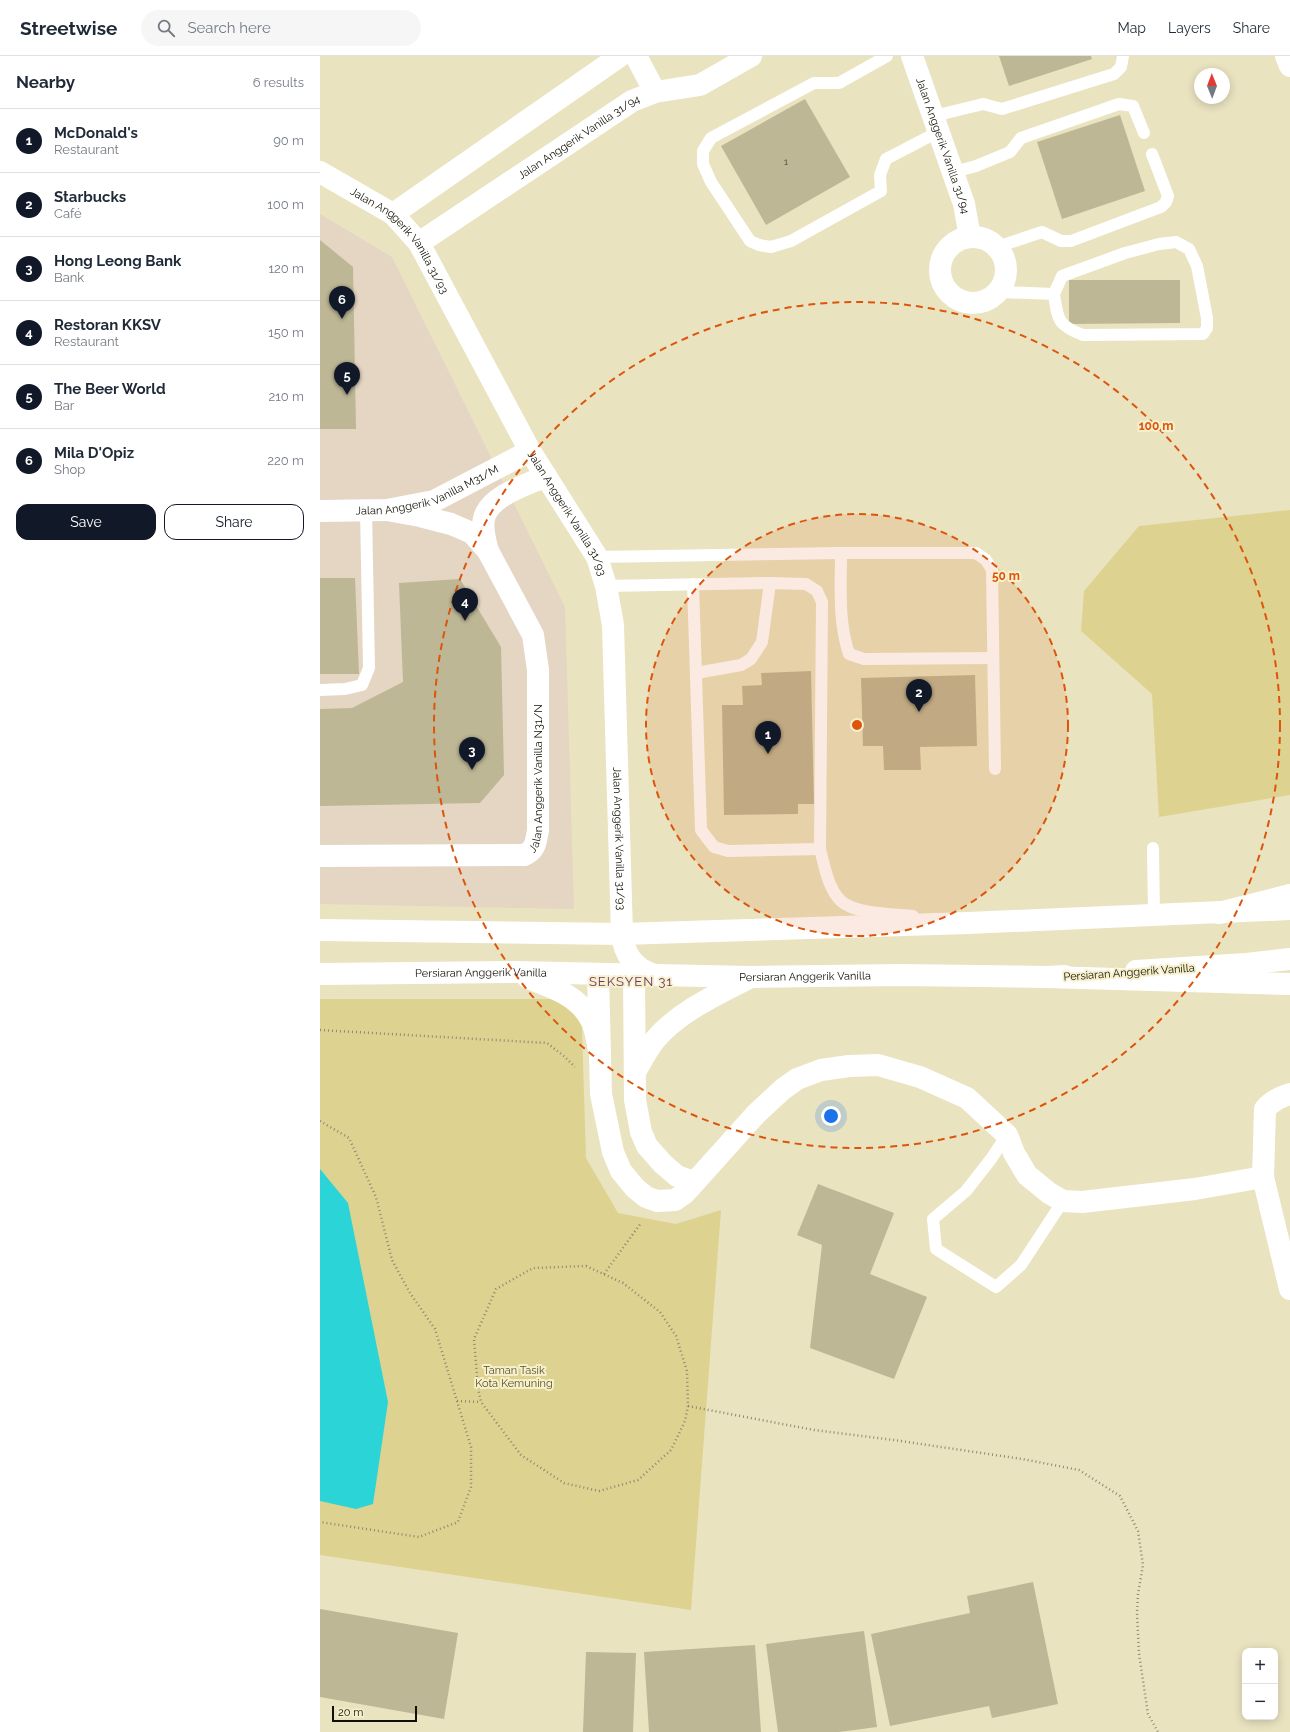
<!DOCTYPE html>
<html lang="en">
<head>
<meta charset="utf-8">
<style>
  body { margin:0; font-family:Raleway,sans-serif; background:#f6f6f7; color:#1f2937 }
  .controls { position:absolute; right:12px; bottom:12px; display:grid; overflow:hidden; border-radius:8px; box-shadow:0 2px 10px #0003 }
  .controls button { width:36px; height:36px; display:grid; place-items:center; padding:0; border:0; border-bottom:1px solid #e0e1e3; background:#fff; color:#1f2937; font:20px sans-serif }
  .compass { position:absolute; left:874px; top:12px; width:36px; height:36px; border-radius:50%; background:#fff; box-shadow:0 2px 10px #0003; rotate:359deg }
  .scale { position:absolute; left:12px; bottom:10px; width:85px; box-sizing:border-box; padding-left:4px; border:2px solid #121005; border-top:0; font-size:11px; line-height:14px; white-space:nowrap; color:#121005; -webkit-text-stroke:3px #f7f0cd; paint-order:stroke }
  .you { position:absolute; left:511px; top:1060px; width:14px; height:14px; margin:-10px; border:3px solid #fff; border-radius:50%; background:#1a73e8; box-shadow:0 0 0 6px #1a73e833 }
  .badge { display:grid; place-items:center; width:26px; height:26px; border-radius:50%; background:#111827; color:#fff; font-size:13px; font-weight:700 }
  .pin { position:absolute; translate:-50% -33px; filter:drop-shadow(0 1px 2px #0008) }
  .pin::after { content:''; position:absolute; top:21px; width:14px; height:12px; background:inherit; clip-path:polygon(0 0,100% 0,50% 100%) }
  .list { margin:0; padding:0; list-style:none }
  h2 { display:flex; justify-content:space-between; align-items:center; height:52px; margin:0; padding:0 16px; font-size:17px }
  h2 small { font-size:13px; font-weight:400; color:#747a83 }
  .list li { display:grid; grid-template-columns:26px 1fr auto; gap:12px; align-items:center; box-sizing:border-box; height:64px; padding:0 16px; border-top:1px solid #e0e1e3 }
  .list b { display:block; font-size:15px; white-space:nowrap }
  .list p { margin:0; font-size:13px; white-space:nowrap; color:#747a83 }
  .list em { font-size:13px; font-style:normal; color:#747a83 }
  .actions { display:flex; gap:8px; padding:12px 16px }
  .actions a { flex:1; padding:9px 0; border:1px solid #111827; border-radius:12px; text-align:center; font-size:14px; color:#111827 }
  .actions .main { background:#111827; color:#fff }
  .icon { flex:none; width:22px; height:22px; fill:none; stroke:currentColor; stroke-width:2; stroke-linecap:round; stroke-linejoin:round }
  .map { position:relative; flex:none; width:970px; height:1676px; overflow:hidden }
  header { display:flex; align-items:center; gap:24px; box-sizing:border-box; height:56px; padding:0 20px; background:#fff; border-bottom:1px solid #e0e1e3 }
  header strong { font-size:19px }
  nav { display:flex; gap:22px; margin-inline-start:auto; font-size:14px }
  .search { width:280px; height:36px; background:#f6f6f7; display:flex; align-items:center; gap:10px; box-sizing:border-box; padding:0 14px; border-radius:22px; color:#747a83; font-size:15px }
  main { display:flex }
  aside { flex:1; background:#fff }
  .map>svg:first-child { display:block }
  .commercial { fill:#e5d5c3 }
  .green { fill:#ded290 }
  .water { fill:#2bd4d6 }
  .building { fill:#bdb795 }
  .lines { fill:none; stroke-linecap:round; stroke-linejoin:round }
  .path { stroke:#8d8870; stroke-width:2.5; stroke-dasharray:1 3; stroke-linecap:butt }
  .lane { stroke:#fff; stroke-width:12 }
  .street { stroke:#fff; stroke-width:22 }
  .secondary { stroke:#fff; stroke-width:22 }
  .primary { stroke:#fff; stroke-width:22 }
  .ring { fill:none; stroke:#dd550c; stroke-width:2; stroke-dasharray:7 5 }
  .labels { text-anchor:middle; stroke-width:4; stroke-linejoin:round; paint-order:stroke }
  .number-label { font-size:9px; fill:#3d3a29 }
  .street-label { font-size:11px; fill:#121005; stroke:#f7f0cd }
  .park-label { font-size:11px; fill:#574f24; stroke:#f7f0cd }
  .quarter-label { font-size:13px; letter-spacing:1px; fill:#6b3564; stroke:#f7f0cd }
  .centre { fill:#dd550c; stroke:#f7f0cd; stroke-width:2 }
  .ring-label { font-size:12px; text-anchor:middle; font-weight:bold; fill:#dd550c; stroke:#f7f0cd; stroke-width:4; stroke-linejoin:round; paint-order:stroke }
</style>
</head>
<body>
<header>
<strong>Streetwise</strong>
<div class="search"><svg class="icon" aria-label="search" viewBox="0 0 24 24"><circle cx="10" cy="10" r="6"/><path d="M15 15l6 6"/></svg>Search here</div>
<nav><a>Map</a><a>Layers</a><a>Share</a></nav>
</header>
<main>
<aside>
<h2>Nearby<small>6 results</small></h2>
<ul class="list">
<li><span class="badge">1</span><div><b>McDonald's</b><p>Restaurant</p></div><em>90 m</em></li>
<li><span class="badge">2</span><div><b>Starbucks</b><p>Café</p></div><em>100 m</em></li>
<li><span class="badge">3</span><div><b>Hong Leong Bank</b><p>Bank</p></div><em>120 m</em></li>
<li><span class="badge">4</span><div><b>Restoran KKSV</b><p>Restaurant</p></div><em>150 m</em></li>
<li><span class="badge">5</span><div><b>The Beer World</b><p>Bar</p></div><em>210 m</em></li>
<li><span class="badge">6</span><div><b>Mila D'Opiz</b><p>Shop</p></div><em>220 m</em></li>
</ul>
<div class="actions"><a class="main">Save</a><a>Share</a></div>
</aside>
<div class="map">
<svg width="970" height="1676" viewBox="0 0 970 1676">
  <rect width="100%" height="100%" fill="#e9e3c0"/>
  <path class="commercial" d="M0 158 72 201 245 551 254 853 0 848Z"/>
  <g class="green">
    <path d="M970 454V739L839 761 832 638 761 575 764 535 819 470Z"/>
    <path d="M0 943H261L266 1102 298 1157 356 1168 401 1154 371 1554 0 1499Z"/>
  </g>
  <path class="water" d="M0 1113 28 1147 68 1346 53 1448 36 1453 0 1445Z"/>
  <g class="building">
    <path d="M679 0H771L772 3 689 30Z"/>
    <path d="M485 43 530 121 446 169 401 90Z"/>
    <path d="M800 59 825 135 742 163 717 86Z"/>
    <path d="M0 184 33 211 36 373H0Z"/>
    <path d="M749 224H860V267L749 268Z"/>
    <path d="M0 522H35L39 618H0Z"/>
    <path d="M140 523 181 591 184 719 160 747 0 750V653L32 652 83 626 79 527Z"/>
    <path d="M491 615 494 748H478V758L404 759 402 649H423L422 630 442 629 441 617Z"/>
    <path d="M655 619 657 690 600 691 601 714H564L563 690H543L541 622Z"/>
    <path d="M498 1128 574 1157 550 1218 607 1241 574 1323 490 1292 502 1189 477 1179Z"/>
    <path d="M713 1526 738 1648 672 1662 669 1650 570 1670 551 1578 650 1557 647 1540Z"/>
    <path d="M0 1553 138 1577 124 1663 0 1641Z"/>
    <path d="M544 1575 557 1671 519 1676H458L446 1588Z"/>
    <path d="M435 1589 441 1676H329L324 1596Z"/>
    <path d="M266 1596 316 1597 313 1676H263Z"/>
  </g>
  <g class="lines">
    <g class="path">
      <path d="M0 974 227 987 245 1001 255 1011"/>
      <path d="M0 1065 29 1082 56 1141 72 1204 90 1237 115 1273 151 1391V1431L138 1466 99 1481 0 1466"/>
      <path d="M266 1210 303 1227 340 1256 356 1280 367 1315 368 1350 365 1365 351 1394 318 1424 279 1435 244 1427 201 1399 161 1346 158 1332 154 1283 176 1233 213 1212Z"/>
      <path d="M284 1218 321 1167"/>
      <path d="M137 1345 161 1346"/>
      <path d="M368 1350 494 1374 574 1384 702 1403 759 1414 800 1440 818 1475 823 1509 818 1538 817 1557 819 1598 828 1658 838 1676"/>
    </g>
    <g class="lane">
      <path d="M567 0 519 27H494L391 82 383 95V108L391 126 430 185 439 189 451 191 471 185 561 135 560 119 566 103 618 76"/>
      <path d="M614 60 663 48 682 53 794 18 801 11 803 0"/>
      <path d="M634 116 656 110 690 96 701 82 799 48 813 50 824 77"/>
      <path d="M677 191 722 176 741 185H751L841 151 846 146 848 140 832 98"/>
      <path d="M679 236 734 238C738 264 737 269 763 279L883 278 887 272V262L877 210 869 193 856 186 839 188 805 197 742 220 734 238"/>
      <path d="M521 497C521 531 518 565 529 598L544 603 673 602"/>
      <path d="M277 501 521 497H656L666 504 672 514 675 713"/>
      <path d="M373 528 381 774 394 791 408 795 500 793"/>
      <path d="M286 530 450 527 486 528 497 535 502 546 500 793C504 808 508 833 521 845 535 858 573 858 593 860"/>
      <path d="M376 617 421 609 431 603 442 586 450 527"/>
      <path d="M0 634 25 633 42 629 49 612 46 454"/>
      <path d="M833 792 834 860"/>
      <path d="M687 1079 671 1103 646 1135 613 1163 616 1193 676 1231 701 1209 743 1145"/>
    </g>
    <g class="street">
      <path d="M316 0 335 36"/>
      <path id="s1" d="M592 0 644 148 650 181"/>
      <path id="s2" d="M0 116 73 158 99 187 210 395 277 501 286 530 293 569 302 878"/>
      <path d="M73 158 300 0"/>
      <circle cx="653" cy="214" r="33"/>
      <path id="s3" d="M99 187 312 45 335 36 380 29 431 0"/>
      <path id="s4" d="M0 455 67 454 114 445 210 395"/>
      <path d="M168 495C165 484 160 468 166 457 175 438 207 429 226 420"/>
      <path id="s5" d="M0 800 204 799C216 794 216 785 218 774V614L213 579 168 495 152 477 131 468 100 460 67 454"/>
      <path d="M278 918 281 1038 293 1096 301 1115 315 1132 326 1141 337 1145 355 1144 365 1137 436 1058 463 1033 477 1023 501 1014 529 1010 558 1009 600 1021 647 1042 687 1079 694 1097 707 1119 729 1137 743 1145 762 1146 875 1133 943 1121"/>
      <path d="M314 919 315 1044 321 1076 327 1090 343 1108 357 1120 374 1126"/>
      <path d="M970 1038C960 1041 952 1045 945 1053L943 1121 970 1233"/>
    </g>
    <g class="secondary">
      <path d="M0 874 302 878 648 867 970 853"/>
      <path d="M302 878C304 899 314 912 334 919"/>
      <path d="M816 915 926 908 970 903"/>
      <path id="s6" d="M0 918 195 916 431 921 580 919 727 921 745 920"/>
      <path d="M208 922C232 931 259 940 271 964 276 973 277 987 280 997"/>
      <path d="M315 1016C321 1006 327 994 334 985 358 956 396 939 429 922"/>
    </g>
    <g class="primary">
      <path d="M966 0 970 10"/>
      <path d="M899 857 970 839"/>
      <path d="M727 921 970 928"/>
    </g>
  </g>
  <circle cx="537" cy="669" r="211" fill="#dd550c" fill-opacity=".12"/>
  <g class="ring">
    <circle cx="537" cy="669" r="211"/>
    <circle cx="537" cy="669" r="423"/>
  </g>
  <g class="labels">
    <g class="number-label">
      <text x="466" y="109">1</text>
    </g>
    <g class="street-label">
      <text dy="4" stroke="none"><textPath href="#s3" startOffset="192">Jalan Anggerik Vanilla 31/94</textPath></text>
      <text dy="4" stroke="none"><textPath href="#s1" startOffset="95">Jalan Anggerik Vanilla 31/94</textPath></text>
      <text dy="4" stroke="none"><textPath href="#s2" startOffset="108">Jalan Anggerik Vanilla 31/93</textPath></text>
      <text dy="4" stroke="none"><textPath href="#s4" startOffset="111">Jalan Anggerik Vanilla M31/M</textPath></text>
      <text dy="4" stroke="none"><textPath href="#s2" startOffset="432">Jalan Anggerik Vanilla 31/93</textPath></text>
      <text dy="4" stroke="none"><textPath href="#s5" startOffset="286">Jalan Anggerik Vanilla N31/N</textPath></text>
      <text dy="4" stroke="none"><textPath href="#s2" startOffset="768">Jalan Anggerik Vanilla 31/93</textPath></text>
      <text transform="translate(809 916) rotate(-4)" y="4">Persiaran Anggerik Vanilla</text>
      <text dy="4" stroke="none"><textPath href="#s6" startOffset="161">Persiaran Anggerik Vanilla</textPath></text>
      <text dy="4" stroke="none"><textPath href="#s6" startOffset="485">Persiaran Anggerik Vanilla</textPath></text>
    </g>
    <g class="park-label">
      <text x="194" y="1318">Taman Tasik<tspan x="194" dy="13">Kota Kemuning</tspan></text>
    </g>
    <g class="quarter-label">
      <text x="311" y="930">SEKSYEN 31</text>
    </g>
  </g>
  <circle cx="537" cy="669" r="6" class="centre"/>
  <g class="ring-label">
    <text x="836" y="374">100 m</text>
    <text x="686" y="524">50 m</text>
  </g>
</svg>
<div class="controls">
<button>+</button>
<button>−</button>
</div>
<svg class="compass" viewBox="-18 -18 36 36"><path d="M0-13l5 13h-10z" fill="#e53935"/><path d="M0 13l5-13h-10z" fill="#747a83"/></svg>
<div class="scale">20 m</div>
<div class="you"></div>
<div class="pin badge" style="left:448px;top:698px">1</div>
<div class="pin badge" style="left:599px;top:656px">2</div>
<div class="pin badge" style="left:152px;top:714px">3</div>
<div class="pin badge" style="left:145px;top:565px">4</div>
<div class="pin badge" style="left:27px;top:339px">5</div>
<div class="pin badge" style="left:22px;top:263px">6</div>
</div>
</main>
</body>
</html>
